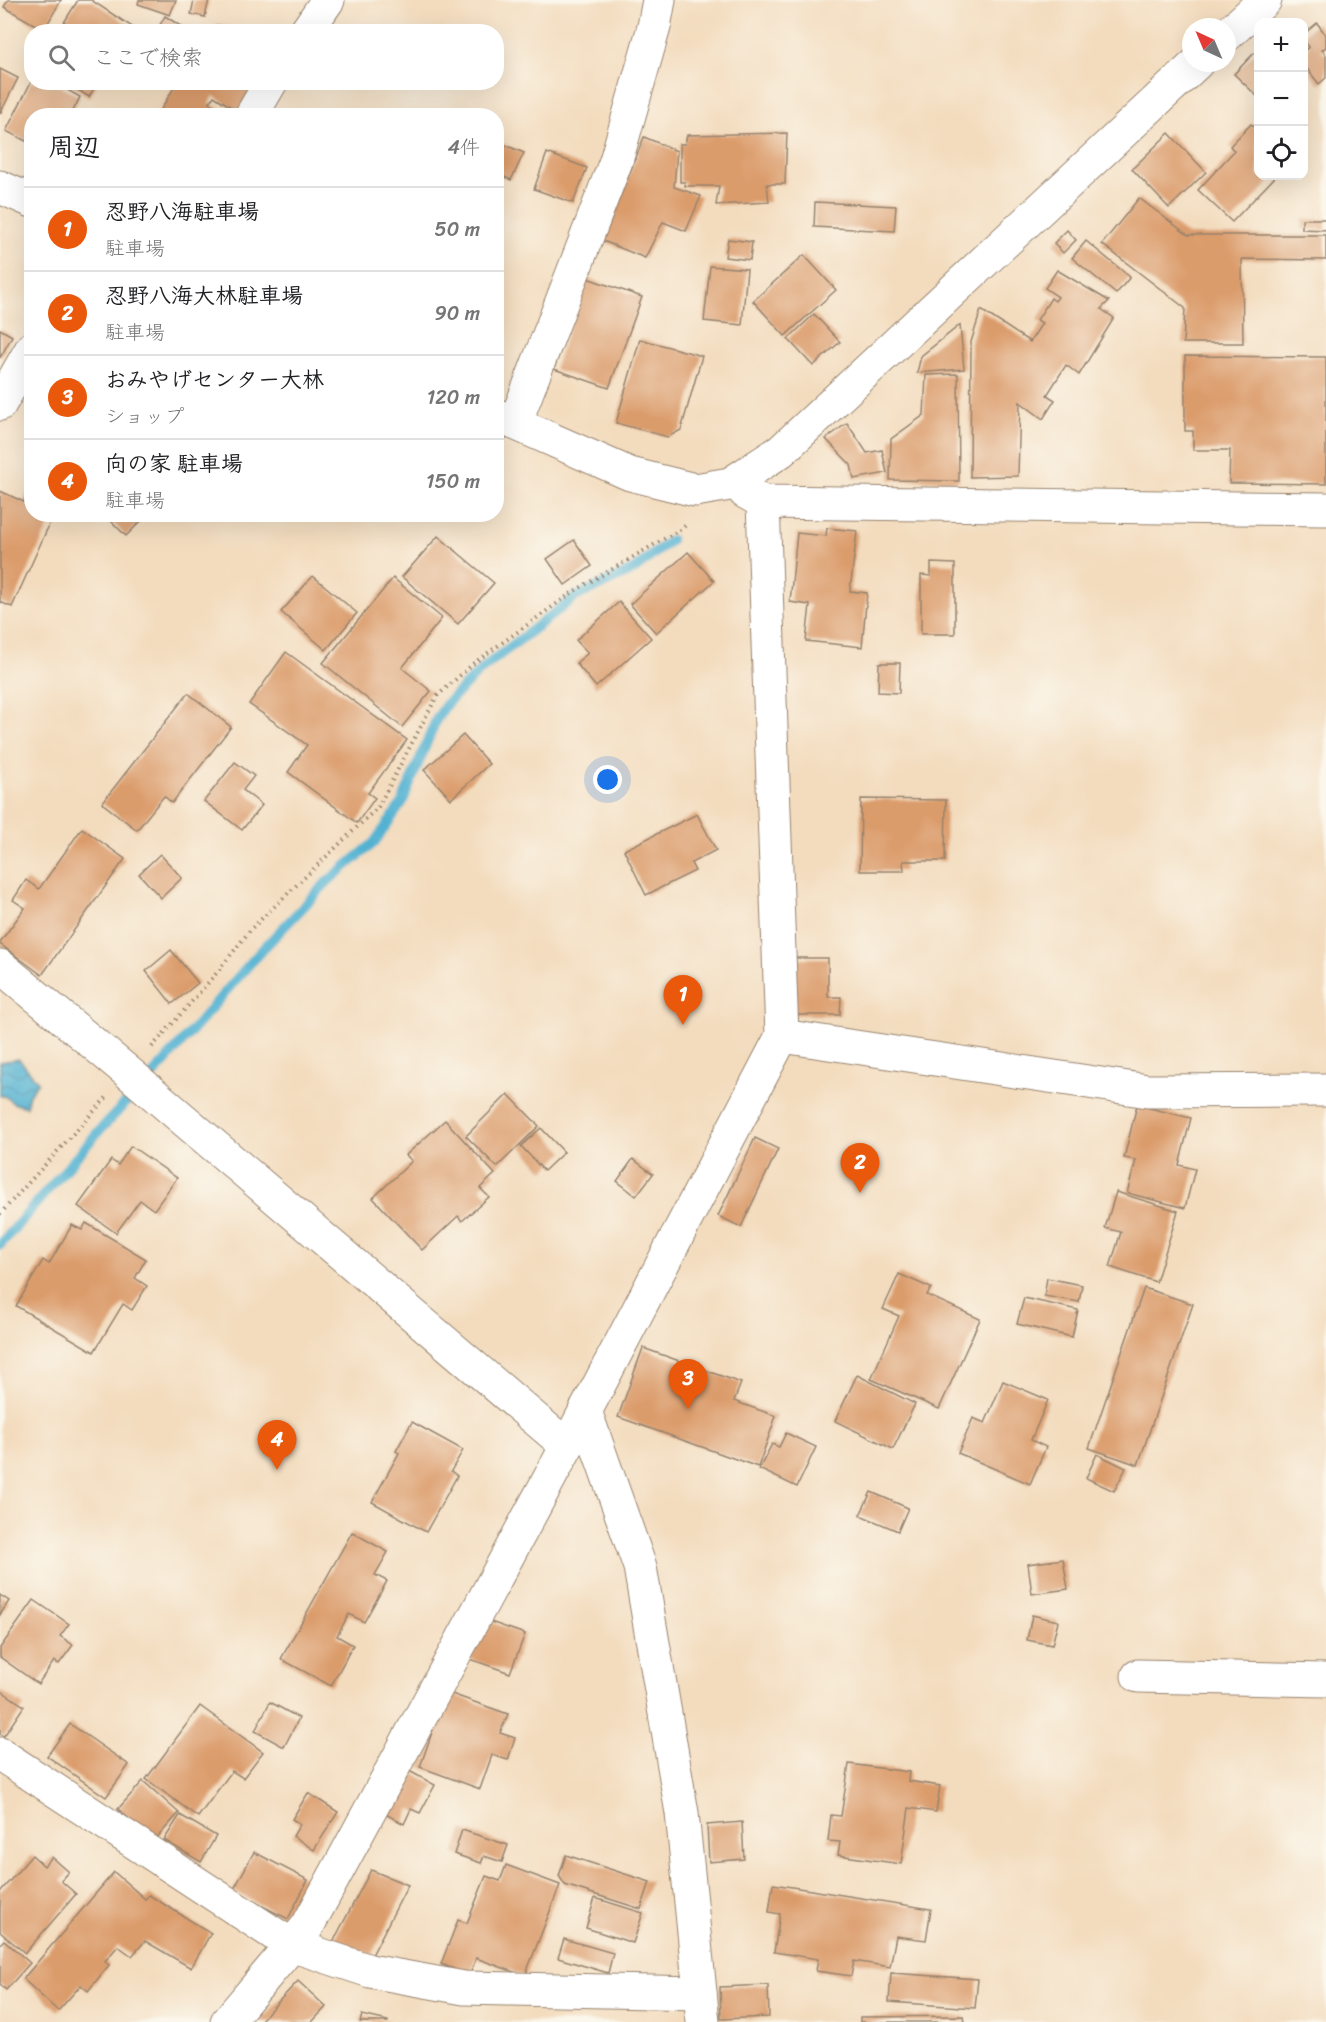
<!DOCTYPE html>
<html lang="ja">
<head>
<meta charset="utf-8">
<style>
  body { margin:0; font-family:Sriracha,"Klee One",sans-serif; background:#f6f6f6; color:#202124 }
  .controls { position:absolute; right:18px; top:18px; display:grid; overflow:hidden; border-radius:12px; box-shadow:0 6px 24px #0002 }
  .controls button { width:54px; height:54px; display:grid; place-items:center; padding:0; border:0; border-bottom:2px solid #e0e0e0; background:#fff; color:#202124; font:30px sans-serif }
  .compass { position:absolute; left:1182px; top:18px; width:54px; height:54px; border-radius:50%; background:#fff; box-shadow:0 6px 24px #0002; rotate:316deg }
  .you { position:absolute; left:608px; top:780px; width:21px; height:21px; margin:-15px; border:4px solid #fff; border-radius:50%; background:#1a73e8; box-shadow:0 0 0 9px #1a73e833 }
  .badge { display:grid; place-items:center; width:39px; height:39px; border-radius:50%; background:#ea580c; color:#fff; font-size:20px; font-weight:700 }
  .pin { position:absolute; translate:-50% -50px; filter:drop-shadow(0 2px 3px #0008) }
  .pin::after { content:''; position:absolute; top:32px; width:21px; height:18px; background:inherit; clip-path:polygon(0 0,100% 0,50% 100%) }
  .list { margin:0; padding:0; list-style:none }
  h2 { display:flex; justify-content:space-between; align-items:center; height:78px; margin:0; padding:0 24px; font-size:26px }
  h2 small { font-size:20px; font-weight:400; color:#757577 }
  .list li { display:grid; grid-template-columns:39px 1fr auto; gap:18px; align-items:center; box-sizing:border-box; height:84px; padding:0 24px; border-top:2px solid #e0e0e0 }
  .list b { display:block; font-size:22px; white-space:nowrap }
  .list p { margin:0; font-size:20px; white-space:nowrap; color:#757577 }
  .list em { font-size:20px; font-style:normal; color:#757577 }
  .icon { flex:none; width:33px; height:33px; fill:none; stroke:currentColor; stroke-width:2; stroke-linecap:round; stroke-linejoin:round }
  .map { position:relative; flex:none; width:1326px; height:2022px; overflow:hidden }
  .search { position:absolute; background:#fff; box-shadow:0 6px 24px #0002; left:24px; top:24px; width:480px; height:66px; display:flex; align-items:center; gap:15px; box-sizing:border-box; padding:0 21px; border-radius:24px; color:#757577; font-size:22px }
  .panel { position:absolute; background:#fff; box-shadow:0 6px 24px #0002; left:24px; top:108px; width:480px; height:414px; border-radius:24px }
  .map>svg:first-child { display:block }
  .water { fill:url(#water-waves); stroke:#476e78; stroke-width:1.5 }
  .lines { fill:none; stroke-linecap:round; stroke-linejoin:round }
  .stream { stroke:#53b2d2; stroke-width:10 }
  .building { fill:#db9c6c }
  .minor-casing { stroke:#97836e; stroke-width:35 }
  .path { stroke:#97836e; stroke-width:4; stroke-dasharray:1.5 4.5; stroke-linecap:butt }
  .minor { stroke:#fff; stroke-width:33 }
</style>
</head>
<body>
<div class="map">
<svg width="1326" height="2022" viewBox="0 0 1326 2022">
  <defs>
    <pattern id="water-waves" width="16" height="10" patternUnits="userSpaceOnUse" patternTransform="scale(1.5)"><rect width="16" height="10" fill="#53b2d2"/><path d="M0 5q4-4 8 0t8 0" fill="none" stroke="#4691aa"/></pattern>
  </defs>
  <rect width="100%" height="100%" fill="#fbf7ec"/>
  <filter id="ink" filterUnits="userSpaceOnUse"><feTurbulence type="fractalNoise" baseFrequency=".0167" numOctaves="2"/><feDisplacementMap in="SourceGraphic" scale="12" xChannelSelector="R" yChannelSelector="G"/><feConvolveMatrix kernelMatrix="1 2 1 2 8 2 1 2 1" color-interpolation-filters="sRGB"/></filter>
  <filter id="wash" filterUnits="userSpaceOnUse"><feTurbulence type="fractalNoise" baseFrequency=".008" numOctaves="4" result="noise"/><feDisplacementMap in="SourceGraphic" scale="24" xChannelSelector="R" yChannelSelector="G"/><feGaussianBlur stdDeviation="1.35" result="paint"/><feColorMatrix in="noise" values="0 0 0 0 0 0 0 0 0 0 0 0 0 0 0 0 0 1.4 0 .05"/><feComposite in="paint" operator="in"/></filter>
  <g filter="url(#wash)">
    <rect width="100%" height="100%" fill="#f3dcbe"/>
    <path class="water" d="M19 1059 38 1082 29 1094 26 1107 13 1103 5 1096H0V1062Z"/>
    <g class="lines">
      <path class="stream" d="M0 1245 98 1132 163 1064 259 953 328 881 374 843 402 803 436 720 447 703 483 668 575 597 635 569 671 540"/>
    </g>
    <g id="blocks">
      <g class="building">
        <path d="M8 0H61L44 30 4 7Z"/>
        <path d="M78 0H91L140 32H58Z"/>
        <path d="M139 0H176L170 15 138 4Z"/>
        <path d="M194 0H209L205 17 191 14Z"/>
        <path d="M165 16 190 32H156Z"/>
        <path d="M1317 23 1326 35V47L1322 50 1326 55V78L1319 84 1304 65V50L1309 47 1304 41V34Z"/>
        <path d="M217 25 247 30V32H213Z"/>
        <path d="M1254 53 1258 57V97L1234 74Z"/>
        <path d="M0 69 18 78 0 114Z"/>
        <path d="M31 82H53L80 97 71 115 63 110 60 116H32V144L6 131Z"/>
        <path d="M66 82H98L89 97Z"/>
        <path d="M183 82H260L242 114 214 96 209 103 223 111 220 116H157L176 84 180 87Z"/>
        <path d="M1251 124 1258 130V176H1276L1232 222 1198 190 1234 151 1230 146Z"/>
        <path d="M787 133 785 184H767L769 202 716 205 719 186H685V182H680V144H685L687 135Z"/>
        <path d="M1169 133 1206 172 1169 208 1132 169Z"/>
        <path d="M644 137 677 151 674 187 701 196 686 231 663 222 645 258 603 241Z"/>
        <path d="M496 141 524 153 511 180 496 173Z"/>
        <path d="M547 153 587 168 573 203 534 189Z"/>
        <path d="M1139 198 1188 235H1326V260L1242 259 1243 343H1183L1185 308 1102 244Z"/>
        <path d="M815 202 896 206 894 231 814 227Z"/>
        <path d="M1302 219H1326V230L1302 229Z"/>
        <path d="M1067 230 1076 240 1063 253 1054 243Z"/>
        <path d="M728 239 752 242 750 260 725 257Z"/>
        <path d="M1086 241 1130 277 1116 294 1072 258Z"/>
        <path d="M804 255 836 290 785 336 753 301Z"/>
        <path d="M710 266 747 269 742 325 704 321Z"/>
        <path d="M1057 270 1109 301 1101 309 1114 318 1079 375 1066 365 1047 395 1055 400 1043 419 1020 402 1018 476 970 477 971 342 981 310 1030 342 1042 323 1037 320 1051 298 1055 301 1058 297 1045 288Z"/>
        <path d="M587 278 642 297 609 388 554 369Z"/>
        <path d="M814 314 840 342 813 366 788 339Z"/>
        <path d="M960 325 964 369 917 373 921 356Z"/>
        <path d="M0 329 12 336 0 358Z"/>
        <path d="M640 339 702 356 681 430 668 437 616 423Z"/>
        <path d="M1185 356 1326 357V484L1229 483 1230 450H1193V431H1185Z"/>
        <path d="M958 374 959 481 890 480 891 439 924 415 926 375Z"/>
        <path d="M847 423 867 453 882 450 887 473 854 479 851 465 826 439Z"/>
        <path d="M32 484V514H54L12 607 0 602V491L24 502Z"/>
        <path d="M104 514H148L126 536Z"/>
        <path d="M827 528 857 531 850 591 867 593 862 647 806 641 810 605 790 602 797 533 826 536Z"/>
        <path d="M438 536 494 583 458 624 402 577Z"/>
        <path d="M574 540 592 566 565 585 547 559Z"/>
        <path d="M688 552 714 581 656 633 630 604Z"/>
        <path d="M931 563 955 564V634H921V575L931 576Z"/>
        <path d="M313 576 357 613 326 650 281 612Z"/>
        <path d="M393 578 442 618 402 668 431 691 402 727 323 663Z"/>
        <path d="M619 602 651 638 596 687 576 663 588 653 576 640Z"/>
        <path d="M286 652 407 740 368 793 375 798 357 823 288 772 307 745 249 704Z"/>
        <path d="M879 663H900L899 693 878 692Z"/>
        <path d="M188 693 231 727 172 803 164 796 137 830 102 803Z"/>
        <path d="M463 735 489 764 451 799 424 770Z"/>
        <path d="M235 762 254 776 243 790 262 805 242 830 204 801Z"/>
        <path d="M861 799 946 800 945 861H903L904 871H860Z"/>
        <path d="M697 814 716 850 691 863 695 871 646 895 624 850Z"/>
        <path d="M82 828 125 859 42 975 0 944V942L25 908 13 900 26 880 39 889Z"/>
        <path d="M160 854 182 878 161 898 139 874Z"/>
        <path d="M171 950 198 983 172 1004 146 971Z"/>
        <path d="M794 958H828V997H841L840 1015H794Z"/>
        <path d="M508 1094 539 1126 497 1167 466 1136Z"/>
        <path d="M1137 1105 1191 1118 1179 1165 1195 1169 1185 1208 1127 1193 1136 1160 1124 1158Z"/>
        <path d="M445 1120 495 1174 480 1188 489 1197 462 1221 458 1216 422 1250 373 1198 412 1161 406 1155Z"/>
        <path d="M541 1128 564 1152 544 1171 521 1146Z"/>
        <path d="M755 1138 778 1149 741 1227 718 1216Z"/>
        <path d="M131 1146 177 1178 154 1210 140 1200 116 1233 78 1206 111 1160 118 1165Z"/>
        <path d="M633 1159 653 1174 636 1196 617 1181Z"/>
        <path d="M1116 1192 1178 1211 1156 1282 1110 1267 1121 1232 1105 1228Z"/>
        <path d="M86 1223 146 1259 135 1278 147 1286 132 1310 123 1304 94 1352 16 1306 43 1260 49 1264 72 1225 82 1230Z"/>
        <path d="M899 1274 931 1288 927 1295 980 1319 939 1409 871 1379 899 1316 883 1309Z"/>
        <path d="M1047 1278 1082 1285 1079 1302 1044 1296Z"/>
        <path d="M1144 1288 1193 1304 1138 1465 1089 1448Z"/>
        <path d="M1024 1298 1078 1310 1072 1337 1017 1324Z"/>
        <path d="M643 1348 741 1383 734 1401 776 1416 758 1467 618 1417Z"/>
        <path d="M857 1375 915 1404 893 1449 835 1421Z"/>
        <path d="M1003 1381 1048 1400 1031 1440 1046 1447 1030 1484 958 1453 973 1418 985 1423Z"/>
        <path d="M412 1422 463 1450 451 1471 457 1476 426 1532 372 1502 399 1453 396 1451Z"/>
        <path d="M786 1433 816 1447 797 1487 759 1469 772 1444 779 1447Z"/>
        <path d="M1097 1454 1126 1468 1114 1491 1086 1478Z"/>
        <path d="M871 1492 908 1508 898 1531 860 1515Z"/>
        <path d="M352 1532 388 1552 375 1575 387 1581 364 1622 349 1614 337 1636 353 1645 331 1686 281 1659Z"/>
        <path d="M1063 1559 1068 1589 1032 1594 1028 1564Z"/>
        <path d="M0 1595 9 1601 0 1615Z"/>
        <path d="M34 1600 69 1624 60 1636 73 1645 59 1664 54 1661 38 1684 0 1657V1648Z"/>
        <path d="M1032 1615 1058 1621 1052 1645 1027 1640Z"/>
        <path d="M485 1620 525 1634 510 1673 470 1659Z"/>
        <path d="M0 1690 24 1706 4 1736 0 1734Z"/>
        <path d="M446 1692 508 1714 500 1733 515 1738 508 1760 492 1755 480 1789 420 1767Z"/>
        <path d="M270 1702 299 1718 284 1747 255 1731Z"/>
        <path d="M200 1706 263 1752 243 1778 232 1771 198 1817 146 1779Z"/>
        <path d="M70 1724 129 1765 106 1797 47 1756Z"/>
        <path d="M849 1764 909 1772 908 1781 940 1786 936 1812 909 1808 901 1864 838 1855 840 1842 828 1841 831 1815 841 1816Z"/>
        <path d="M402 1767 435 1785 420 1813 411 1809 404 1824 378 1810Z"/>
        <path d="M143 1781 179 1813 154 1841 118 1809Z"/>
        <path d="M308 1793 338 1812 314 1850 293 1836 300 1824 292 1819Z"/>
        <path d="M180 1815 216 1836 201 1862 164 1840Z"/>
        <path d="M742 1822 744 1859 709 1862 707 1825Z"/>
        <path d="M462 1830 508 1845 502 1862 484 1856 481 1863 454 1854Z"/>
        <path d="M254 1852 308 1880 288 1919 233 1891Z"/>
        <path d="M32 1855 44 1866 52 1857 69 1872 61 1881 76 1894 25 1953 0 1932V1892Z"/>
        <path d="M566 1855 650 1882 641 1909 565 1885 559 1876Z"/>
        <path d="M506 1865 560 1885 525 1976 476 1958 470 1975 441 1964 458 1920 467 1923 486 1876 500 1881Z"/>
        <path d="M371 1870 408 1885 372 1955 333 1942Z"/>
        <path d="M114 1872 145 1899 149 1895 211 1933 191 1968 145 1941 132 1956 118 1946 105 1961 109 1965 88 1991 81 1985 58 2011 23 1979Z"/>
        <path d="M773 1884 931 1909 926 1940 896 1936 890 1967 854 1961 851 1976 816 1971 818 1959 774 1952 780 1914 769 1912Z"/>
        <path d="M595 1898 643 1913 633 1943 586 1928Z"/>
        <path d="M564 1939 613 1953 608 1973 558 1958Z"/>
        <path d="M4 1940 30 1963 6 1990 0 1984V1944Z"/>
        <path d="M891 1973 978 1979 975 2008 889 2002Z"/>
        <path d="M298 1981 326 2007 312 2022H263L261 2020Z"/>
        <path d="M768 1985 769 2017 721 2019 720 1987Z"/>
        <path d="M362 2015 388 2021V2022H360Z"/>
        <path d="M964 2016 965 2022H860V2017Z"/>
      </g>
    </g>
  </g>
  <g filter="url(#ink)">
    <use href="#blocks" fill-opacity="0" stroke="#97836e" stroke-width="1.5"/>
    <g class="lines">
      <defs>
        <g id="minor">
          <path d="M306 32 328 0"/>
          <path d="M1227 35 1265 0"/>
          <path d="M251 116 271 82"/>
          <path d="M0 187 32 201"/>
          <path d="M0 404 32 348"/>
          <path d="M496 415 630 474 695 490 730 484 781 451 1197 63"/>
          <path d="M515 423 616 161 654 27 659 0"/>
          <path d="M745 492 763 502 1326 509"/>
          <path d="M0 966 129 1073 567 1446"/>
          <path d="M782 1036 1148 1091 1326 1090"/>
          <path d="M585 1411 640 1567 682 1813 703 2022"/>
          <path d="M1138 1676 1326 1680"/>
          <path d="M0 1754 291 1945 370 1971 464 1988 700 1993"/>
          <path d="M227 2022 307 1927 567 1446 782 1036 763 502"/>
        </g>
      </defs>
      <use href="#minor" class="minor-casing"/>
      <g class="path">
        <path d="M152 1047 215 975 252 928 378 807 437 696 474 663 573 592 681 529 687 524"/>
        <path d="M0 1214 107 1097"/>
      </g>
      <use href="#minor" class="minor"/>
    </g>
  </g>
</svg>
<div class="controls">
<button>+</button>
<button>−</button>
<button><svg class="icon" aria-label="locate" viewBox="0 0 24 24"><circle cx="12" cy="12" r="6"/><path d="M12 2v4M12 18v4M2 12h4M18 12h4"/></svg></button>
</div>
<svg class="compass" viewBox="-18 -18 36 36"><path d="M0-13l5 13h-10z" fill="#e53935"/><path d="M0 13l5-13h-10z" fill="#757577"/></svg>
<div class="you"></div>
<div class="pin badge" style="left:683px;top:1025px">1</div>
<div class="pin badge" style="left:860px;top:1193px">2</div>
<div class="pin badge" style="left:688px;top:1409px">3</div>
<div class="pin badge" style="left:277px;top:1470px">4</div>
<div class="search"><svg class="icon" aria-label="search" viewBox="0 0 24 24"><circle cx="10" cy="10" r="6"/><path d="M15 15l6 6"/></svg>ここで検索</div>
<section class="panel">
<h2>周辺<small>4件</small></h2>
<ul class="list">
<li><span class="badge">1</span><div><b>忍野八海駐車場</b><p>駐車場</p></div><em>50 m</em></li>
<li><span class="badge">2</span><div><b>忍野八海大林駐車場</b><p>駐車場</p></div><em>90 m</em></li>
<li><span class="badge">3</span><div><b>おみやげセンター大林</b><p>ショップ</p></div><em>120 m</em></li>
<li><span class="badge">4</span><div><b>向の家 駐車場</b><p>駐車場</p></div><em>150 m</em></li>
</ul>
</section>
</div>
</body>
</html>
